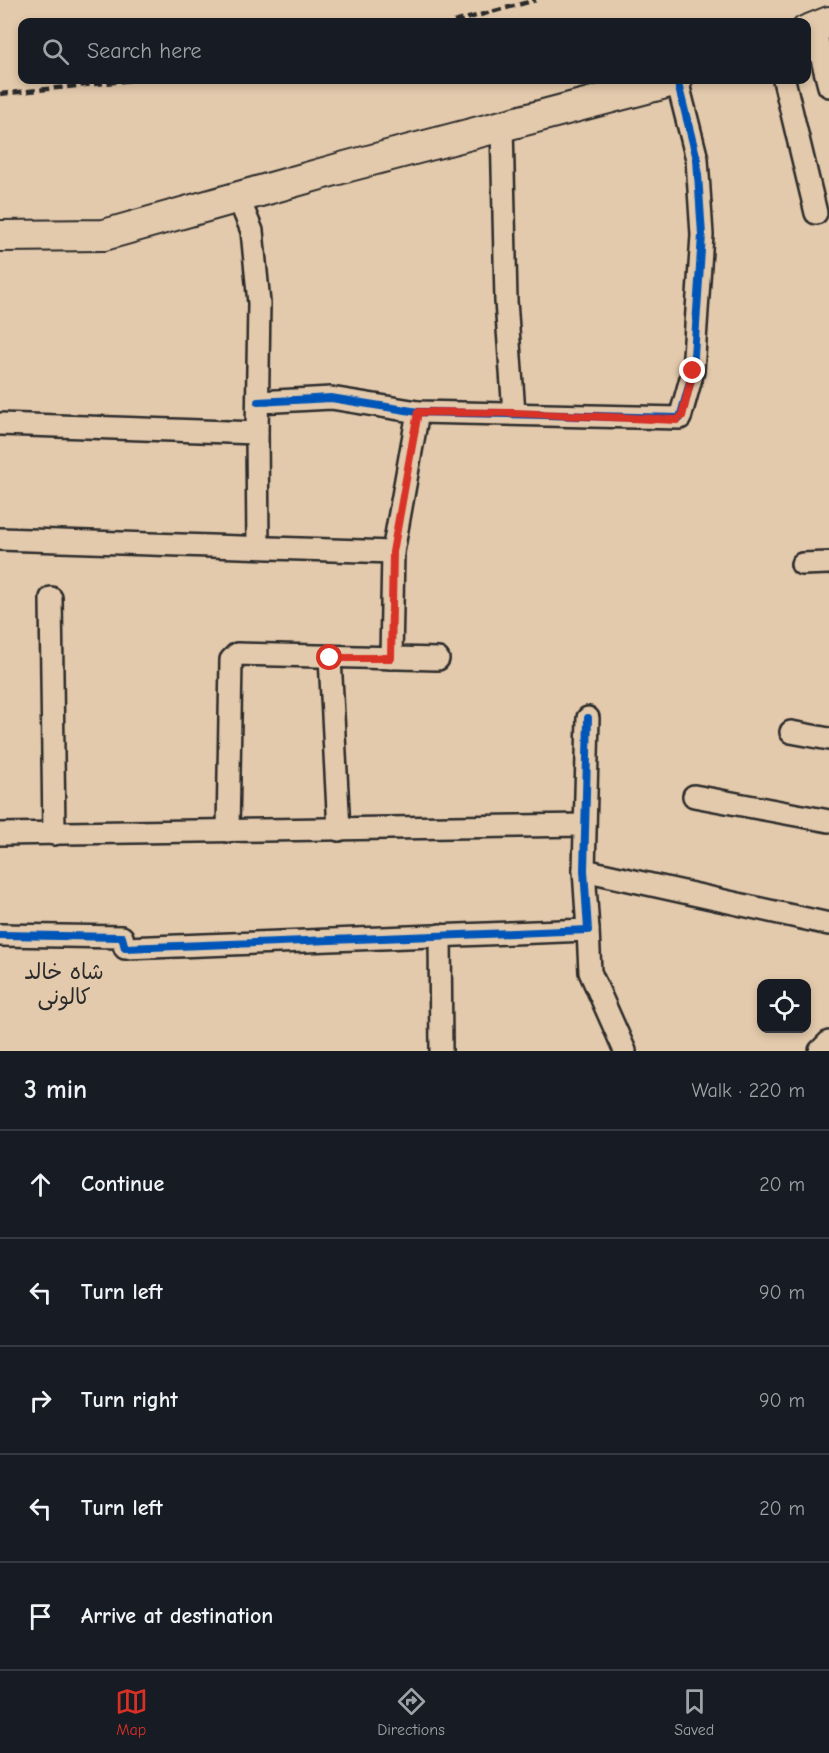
<!DOCTYPE html>
<html lang="en">
<head>
<meta charset="utf-8">
<style>
  body { margin:0; font-family:"Comic Neue","Playpen Sans Arabic",sans-serif; background:#242831; color:#f1f3f6 }
  .controls { position:absolute; right:18px; bottom:18px; display:grid; overflow:hidden; border-radius:12px; box-shadow:0 3px 9px #0003 }
  .controls button { width:54px; height:54px; display:grid; place-items:center; padding:0; border:0; border-bottom:2px solid #363941; background:#171b24; color:#f1f3f6; font:30px sans-serif }
  .stop { position:absolute; width:18px; height:18px; margin:-14px; border:4px solid #d93025; border-radius:50%; background:#fff }
  .stop.end { background:#d93025; border-color:#fff; box-shadow:0 2px 6px #0008 }
  .list { margin:0; padding:0; list-style:none }
  h2 { display:flex; justify-content:space-between; align-items:center; height:78px; margin:0; padding:0 24px; font-size:26px }
  h2 small { font-size:20px; font-weight:400; color:#9ea1a6 }
  .list li { display:grid; grid-template-columns:39px 1fr auto; gap:18px; align-items:center; box-sizing:border-box; height:108px; padding:0 24px; border-top:2px solid #363941 }
  .list b { display:block; font-size:22px; white-space:nowrap }
  .list em { font-size:20px; font-style:normal; color:#9ea1a6 }
  .icon { flex:none; width:33px; height:33px; fill:none; stroke:currentColor; stroke-width:2; stroke-linecap:round; stroke-linejoin:round }
  .map { position:relative; flex:none; width:829px; height:1051px; overflow:hidden }
  .search { position:absolute; background:#171b24; box-shadow:0 3px 9px #0003; left:18px; right:18px; top:18px; height:66px; display:flex; align-items:center; gap:15px; box-sizing:border-box; padding:0 21px; border-radius:12px; color:#9ea1a6; font-size:22px }
  .sheet { height:618px; background:#171b24 }
  nav { display:flex; justify-content:space-around; align-items:center; box-sizing:border-box; height:84px; border-top:2px solid #363941; background:#171b24; font-size:16px; color:#9ea1a6 }
  nav a { display:grid; justify-items:center; gap:3px }
  nav .on { color:#d93025 }
  .map>svg:first-child { display:block }
  .lines { fill:none; stroke-linecap:round; stroke-linejoin:round }
  .street-casing { stroke:#2b2b2b; stroke-width:26 }
  .secondary-casing { stroke:#2b2b2b; stroke-width:34 }
  .street { stroke:#e4caac; stroke-width:21 }
  .secondary { stroke:#e4caac; stroke-width:30 }
  .rail { stroke:#2b2b2b; stroke-width:4.5; stroke-dasharray:9 4.5; stroke-linecap:butt }
  .cycleway-casing { stroke:#e4caac; stroke-width:11 }
  .cycleway { stroke:#0057b8; stroke-width:8 }
  .route { stroke:#d93025; stroke-width:8 }
  .labels { text-anchor:middle; stroke-width:6; stroke-linejoin:round; paint-order:stroke }
  .quarter-label { font-size:22px; fill:#2b2b2b; stroke:#e4caac }
</style>
</head>
<body>
<div class="map">
<svg width="829" height="1051" viewBox="0 0 829 1051">
  <rect width="100%" height="100%" fill="#e4caac"/>
  <filter id="ink" filterUnits="userSpaceOnUse"><feTurbulence type="fractalNoise" baseFrequency=".0167" numOctaves="2"/><feDisplacementMap in="SourceGraphic" scale="12" xChannelSelector="R" yChannelSelector="G"/><feConvolveMatrix kernelMatrix="1 2 1 2 8 2 1 2 1" color-interpolation-filters="sRGB"/></filter>
  <g filter="url(#ink)">
    <g class="lines">
      <defs>
        <g id="street">
          <path d="M814 28 829 86"/>
          <path d="M784 80 816 213"/>
          <path d="M502 126 506 301 514 413"/>
          <path d="M238 197 252 231 259 303 257 433 258 547"/>
          <path d="M258 402 331 398 418 412 680 418 693 371 702 235 697 159 677 80"/>
          <path d="M0 424 257 433"/>
          <path d="M0 539 393 552"/>
          <path d="M802 564 829 563"/>
          <path d="M51 598 54 834"/>
          <path d="M330 658 339 830"/>
          <path d="M391 658 393 552 418 412"/>
          <path d="M791 732 829 739"/>
          <path d="M694 796 829 821"/>
          <path d="M228 831 231 660 237 654 438 659"/>
          <path d="M0 834 585 825"/>
          <path d="M584 870 829 924"/>
          <path d="M588 930 590 972 625 1051"/>
          <path d="M0 935 122 937 125 948 588 930 584 870 588 718"/>
          <path d="M440 935 441 1051"/>
          <path d="M820 1051 829 1042"/>
        </g>
        <g id="secondary">
          <path d="M806 31 829 22"/>
          <path d="M0 236 104 235 349 166 677 80"/>
        </g>
      </defs>
      <use href="#street" class="street-casing"/>
      <use href="#secondary" class="secondary-casing"/>
      <use href="#street" class="street"/>
      <use href="#secondary" class="secondary"/>
      <g class="rail">
        <path d="M454 22 536 0"/>
        <path d="M0 94 133 80"/>
      </g>
      <defs>
        <g id="cycleway">
          <path d="M258 402 331 398 418 412 680 418 693 371 702 235 697 159 677 80"/>
          <path d="M0 935 122 937 125 948 588 930 584 870 588 718"/>
        </g>
      </defs>
      <use href="#cycleway" class="cycleway-casing"/>
      <use href="#cycleway" class="cycleway"/>
    </g>
  </g>
  <g class="lines" filter="url(#ink)">
    <path class="route" d="M330 658H391L393 552 418 412 514 413 677 420 682 416 693 371"/>
  </g>
  <g class="labels">
    <g class="quarter-label">
      <text x="64" y="979">شاہ خالد<tspan x="64" dy="25">کالونی</tspan></text>
    </g>
  </g>
</svg>
<div class="controls">
<button><svg class="icon" aria-label="locate" viewBox="0 0 24 24"><circle cx="12" cy="12" r="6"/><path d="M12 2v4M12 18v4M2 12h4M18 12h4"/></svg></button>
</div>
<div class="stop" style="left:330px;top:658px"></div>
<div class="stop end" style="left:693px;top:371px"></div>
<div class="search"><svg class="icon" aria-label="search" viewBox="0 0 24 24"><circle cx="10" cy="10" r="6"/><path d="M15 15l6 6"/></svg>Search here</div>
</div>
<section class="sheet">
<h2>3 min<small>Walk · 220 m</small></h2>
<ul class="list">
<li><svg class="icon" aria-label="ahead" viewBox="0 0 24 24"><path d="M12 20V5M6 11l6-6 6 6"/></svg><div><b>Continue</b></div><em>20 m</em></li>
<li><svg class="icon" aria-label="left" viewBox="0 0 24 24"><path d="M17 20v-9H6M10 6l-5 5 5 5"/></svg><div><b>Turn left</b></div><em>90 m</em></li>
<li><svg class="icon" aria-label="right" viewBox="0 0 24 24"><path d="M7 20v-9h11M14 6l5 5-5 5"/></svg><div><b>Turn right</b></div><em>90 m</em></li>
<li><svg class="icon" aria-label="left" viewBox="0 0 24 24"><path d="M17 20v-9H6M10 6l-5 5 5 5"/></svg><div><b>Turn left</b></div><em>20 m</em></li>
<li><svg class="icon" aria-label="arrive" viewBox="0 0 24 24"><path d="M6 21V4h12l-3 4 3 4H6"/></svg><div><b>Arrive at destination</b></div></li>
</ul>
</section>
<nav>
<a class="on"><svg class="icon" aria-label="map" viewBox="0 0 24 24"><path d="M3 6l6-2 6 2 6-2v14l-6 2-6-2-6 2zM9 4v14M15 6v14"/></svg>Map</a>
<a><svg class="icon" aria-label="directions" viewBox="0 0 24 24"><path d="M12 3l9 9-9 9-9-9zM9 14v-3h6M13 9l2 2-2 2"/></svg>Directions</a>
<a><svg class="icon" aria-label="saved" viewBox="0 0 24 24"><path d="M7 4h10v16l-5-4-5 4z"/></svg>Saved</a>
</nav>
</body>
</html>
